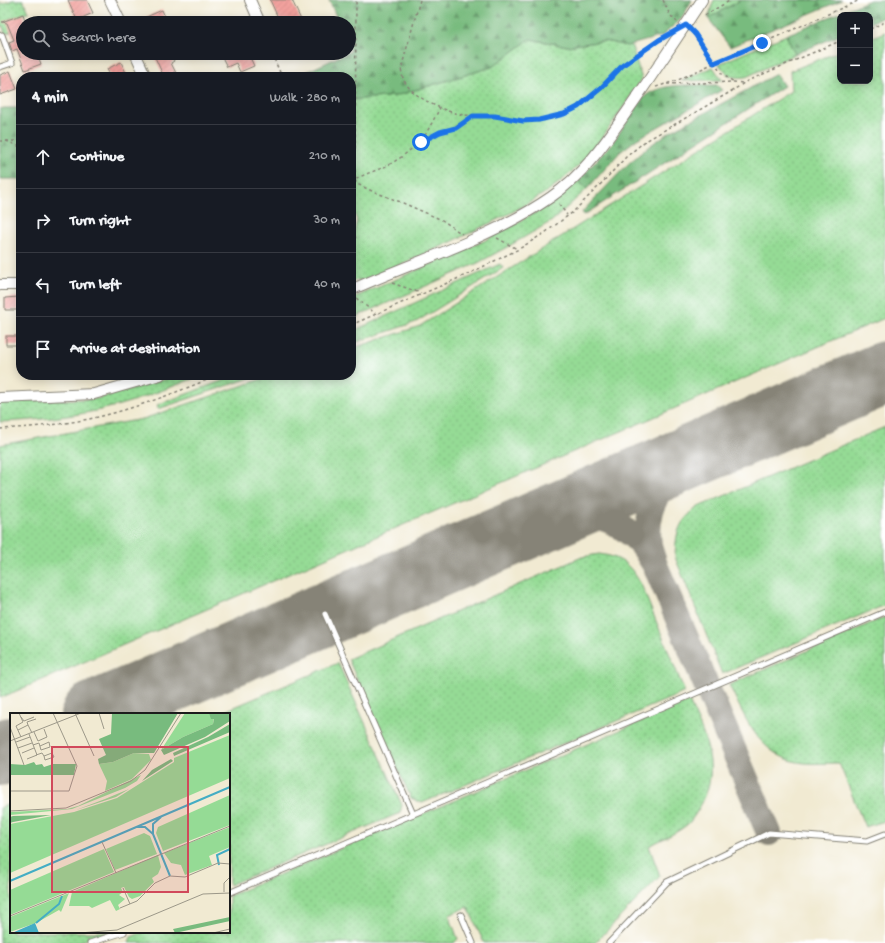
<!DOCTYPE html>
<html lang="en">
<head>
<meta charset="utf-8">
<style>
  body { margin:0; font-family:"Gochi Hand",sans-serif; background:#20242c; color:#f1f3f6 }
  .controls { position:absolute; right:12px; top:12px; display:grid; overflow:hidden; border-radius:8px; box-shadow:0 2px 10px #0003 }
  .controls button { width:36px; height:36px; display:grid; place-items:center; padding:0; border:0; border-bottom:1px solid #363941; background:#171b24; color:#f1f3f6; font:20px sans-serif }
  .stop { position:absolute; width:12px; height:12px; margin:-9px; border:3px solid #1a73e8; border-radius:50%; background:#fff }
  .stop.end { background:#1a73e8; border-color:#fff; box-shadow:0 1px 4px #0008 }
  .list { margin:0; padding:0; list-style:none }
  h2 { display:flex; justify-content:space-between; align-items:center; height:52px; margin:0; padding:0 16px; font-size:17px }
  h2 small { font-size:13px; font-weight:400; color:#9ea1a6 }
  .list li { display:grid; grid-template-columns:26px 1fr auto; gap:12px; align-items:center; box-sizing:border-box; height:64px; padding:0 16px; border-top:1px solid #363941 }
  .list b { display:block; font-size:15px; white-space:nowrap }
  .list em { font-size:13px; font-style:normal; color:#9ea1a6 }
  .icon { flex:none; width:22px; height:22px; fill:none; stroke:currentColor; stroke-width:2; stroke-linecap:round; stroke-linejoin:round }
  .map { position:relative; flex:none; width:885px; height:943px; overflow:hidden }
  .search { position:absolute; background:#171b24; box-shadow:0 2px 10px #0003; left:16px; top:16px; width:340px; height:44px; display:flex; align-items:center; gap:10px; box-sizing:border-box; padding:0 14px; border-radius:22px; color:#9ea1a6; font-size:15px }
  .panel { position:absolute; background:#171b24; box-shadow:0 2px 10px #0003; left:16px; top:72px; width:340px; height:308px; border-radius:16px }
  .map>svg:first-child { display:block }
  .grass { fill:url(#grass-dots); stroke:#587c58 }
  .forest { fill:url(#forest-firs); stroke:#4a6c4d }
  .lines { fill:none; stroke-linecap:round; stroke-linejoin:round }
  .taxiway { stroke:#868377; stroke-width:26 }
  .runway { stroke:#868377; stroke-width:64 }
  .building { fill:url(#building-hatch) }
  .service-casing { stroke:#868377; stroke-width:7 }
  .minor-casing { stroke:#868377; stroke-width:12 }
  .path { stroke:#868377; stroke-width:1.5; stroke-dasharray:3 3; stroke-linecap:butt }
  .service { stroke:#fff; stroke-width:5 }
  .minor { stroke:#fff; stroke-width:10 }
  .route { stroke:#1a73e8; stroke-width:5 }
  .inset-river { fill:none; stroke:#44adc4; stroke-width:2 }
  .inset-road { fill:none; stroke:#9c9889; stroke-width:1 }
  .view { fill:#d1495b; fill-opacity:0.15; stroke:#d1495b; stroke-width:2 }
  .inset-edge { fill:none; stroke:#1c1c1c; stroke-width:2 }
</style>
</head>
<body>
<div class="map">
<svg width="885" height="943" viewBox="0 0 885 943">
  <defs>
    <pattern id="grass-dots" width="8" height="8" patternUnits="userSpaceOnUse"><rect width="8" height="8" fill="#95db95"/><path d="M2 2h.1M6 6h.1" fill="none" stroke="#80bb80" stroke-width="1.8" stroke-linecap="round"/></pattern>
    <pattern id="forest-firs" width="22" height="20" patternUnits="userSpaceOnUse"><rect width="22" height="20" fill="#78bb7e"/><path d="M5 1l3.5 6h-7zM16 11l3.5 6h-7z" fill="#629766"/></pattern>
    <pattern id="building-hatch" width="6" height="6" patternUnits="userSpaceOnUse"><rect width="6" height="6" fill="#f3a29e"/><path d="M-1 1l2-2M0 6l6-6M5 7l2-2" fill="none" stroke="#d08b88"/></pattern>
  </defs>
  <rect width="100%" height="100%" fill="#fff"/>
  <filter id="ink" filterUnits="userSpaceOnUse"><feTurbulence type="fractalNoise" baseFrequency=".025" numOctaves="2"/><feDisplacementMap in="SourceGraphic" scale="8" xChannelSelector="R" yChannelSelector="G"/><feConvolveMatrix kernelMatrix="1 2 1 2 8 2 1 2 1" color-interpolation-filters="sRGB"/></filter>
  <filter id="wash" filterUnits="userSpaceOnUse"><feTurbulence type="fractalNoise" baseFrequency=".012" numOctaves="4" result="noise"/><feDisplacementMap in="SourceGraphic" scale="16" xChannelSelector="R" yChannelSelector="G"/><feGaussianBlur stdDeviation="0.9" result="paint"/><feColorMatrix in="noise" values="0 0 0 0 0 0 0 0 0 0 0 0 0 0 0 0 0 1.4 0 .05"/><feComposite in="paint" operator="in"/></filter>
  <g filter="url(#wash)">
    <rect width="100%" height="100%" fill="#f1ead2"/>
    <g class="grass">
      <path d="M13 0H23L29 12 7 20 11 32 5 34 3 26 0 27V1L1 4Z"/>
      <path d="M714 0H741L708 18Z"/>
      <path d="M885 32V318L0 698V445L143 419 274 375H351V349L420 326 791 91 790 71 840 51V81H870V38Z"/>
      <path d="M786 35 795 54 746 77C730 79 727 75 719 64Z"/>
      <path d="M530 39 567 46 605 41 627 46 631 44 642 79C623 107 604 138 581 163 553 192 518 210 482 227 444 246 405 263 366 280L351 281V245L357 220 351 206V100L395 96 492 67Z"/>
      <path d="M713 67 722 80 682 81Z"/>
      <path d="M578 181 587 189 552 221 516 242 478 263 351 319V299L486 240 549 205Z"/>
      <path d="M500 264 503 268 416 322 351 344V332Z"/>
      <path d="M176 375H202C179 384 156 393 133 401 90 415 45 420 0 422V401L96 399 166 379Z"/>
      <path d="M238 375H259L158 409 157 405Z"/>
      <path d="M885 427V605L722 674 675 557C676 532 678 522 698 507Z"/>
      <path d="M599 554C622 557 630 565 641 584L685 692 422 803 411 798 348 659 582 557Z"/>
      <path d="M885 617V821L865 827 839 763C824 763 808 765 793 761 757 751 744 715 729 685Z"/>
      <path d="M338 663 402 805 400 813 229 885V714H218Z"/>
      <path d="M689 701C704 735 721 766 702 803 698 810 694 817 689 823 678 833 662 839 649 846L660 876 595 943H484L468 907 449 915 458 939 454 943H129L131 937 143 932H229V896Z"/>
      <path d="M11 803V932H109L76 943H0V808Z"/>
    </g>
    <g class="forest">
      <path d="M329 0H692L682 18 662 36 627 46 605 41 567 46 530 39 492 67 395 96 351 100V77H299L300 75 351 51 349 46V23H339Z"/>
      <path d="M741 0H842L730 47 708 18Z"/>
      <path d="M870 0H885V16L870 23V15H840V35L795 54 786 35Z"/>
      <path d="M776 74 784 86 584 215 582 212 629 163 648 147 668 133Z"/>
      <path d="M717 85 722 90 637 139 620 152 587 189 578 181 613 142 643 98C661 81 694 86 717 85Z"/>
      <path d="M4 108H21V179H0V109Z"/>
    </g>
    <g class="lines">
      <g class="taxiway">
        <path d="M543 520C581 508 614 514 641 544 646 550 650 558 655 565 653 558 650 551 649 544 646 523 652 498 665 482 676 468 693 459 707 450"/>
        <path d="M655 565 769 833"/>
      </g>
      <g class="runway">
        <path d="M93 714 885 373"/>
        <path d="M0 754 11 749"/>
      </g>
    </g>
    <g id="blocks">
      <g class="building">
        <path d="M68 0H87L93 13 77 20Z"/>
        <path d="M270 0H292L301 20 294 23H287L285 20 280 22Z"/>
        <path d="M162 10 166 19 158 23H133Z"/>
        <path d="M23 14 26 23H23V53H37L41 64 25 70 17 49 12 51 9 42 14 40 7 23 2 22Z"/>
        <path d="M153 53H170L174 61 171 63 178 77H164Z"/>
        <path d="M220 53H248L254 66 240 72 236 63 227 67Z"/>
        <path d="M121 62 128 77H111L107 69Z"/>
        <path d="M10 71 17 89 0 95V75Z"/>
        <path d="M19 297V310H5V298Z"/>
        <rect x="6" y="336" width="15" height="9"/>
      </g>
    </g>
  </g>
  <g filter="url(#ink)">
    <use href="#blocks" fill-opacity="0" stroke="#868377" stroke-width="1"/>
    <g class="lines">
      <defs>
        <g id="service">
          <path d="M0 36 2 35 12 63 0 67"/>
          <path d="M325 614 413 814"/>
          <path d="M229 893 885 612"/>
          <path d="M461 915 473 943"/>
          <path d="M90 943 124 932"/>
          <path d="M609 943 667 882 769 833 867 841 885 834"/>
        </g>
        <g id="minor">
          <path d="M110 0 121 23"/>
          <path d="M250 0 260 23"/>
          <path d="M135 53 146 77"/>
          <path d="M0 285H21"/>
          <path d="M351 290C418 260 490 239 551 197 582 176 605 143 626 113 652 76 677 38 702 0"/>
          <path d="M0 398 94 394 160 375"/>
        </g>
      </defs>
      <use href="#service" class="service-casing"/>
      <use href="#minor" class="minor-casing"/>
      <g class="path">
        <path d="M420 0 401 69C402 72 402 76 403 78 409 95 439 109 455 113 468 117 481 115 494 116 503 117 512 120 522 121 540 123 561 117 577 107 595 97 608 80 622 66 633 56 651 45 665 37"/>
        <path d="M663 0 670 15 677 22"/>
        <path d="M705 15 731 0"/>
        <path d="M870 29 885 22"/>
        <path d="M693 33 722 74 734 82"/>
        <path d="M274 53 275 61 282 77"/>
        <path d="M667 84 734 82 743 83"/>
        <path d="M656 87 678 80 714 63 742 52 860 0"/>
        <path d="M0 141H16L21 140"/>
        <path d="M6 141 21 147"/>
        <path d="M422 141 440 108"/>
        <path d="M351 178 355 180C365 173 377 171 388 165 403 158 414 145 429 137 444 130 460 128 473 116"/>
        <path d="M355 180 357 184 372 191 403 203 442 220 462 234"/>
        <path d="M351 196 355 180 356 0"/>
        <path d="M559 204 567 215"/>
        <path d="M351 224 356 239 351 252"/>
        <path d="M497 238 517 249"/>
        <path d="M392 283 421 293"/>
        <path d="M356 298 376 314"/>
        <path d="M351 325 468 274 519 249 546 232 573 212 599 186 626 157 644 142 732 91 747 81 840 41"/>
        <path d="M0 429C35 427 72 424 106 415 145 405 182 390 219 375"/>
      </g>
      <use href="#service" class="service"/>
      <use href="#minor" class="minor"/>
    </g>
  </g>
  <g class="lines" filter="url(#ink)">
    <path class="route" d="M421 142 440 132 456 128 473 116H495L523 121 539 120 564 114 578 107 601 88 623 65 659 40 686 25 695 34 714 63 762 43"/>
  </g>
  <g transform="translate(10 713)">
    <rect width="220" height="220" fill="#f1ead2"/>
    <path d="M175 0H199L204 5 203 11 173 24 151 37ZM220 22V65L0 160V111L64 99 107 85 164 49V45ZM124 40 139 41 141 47 122 66 95 78 97 68 89 51 103 49ZM131 62 127 68 115 75 62 96 0 102V99L57 96 68 93ZM119 76 106 84 66 97 95 86ZM220 82V112L153 138 146 120 148 114ZM220 114V134L199 143 202 152 175 162 171 152 161 150 154 140ZM134 120 140 123 147 141 105 157 96 136ZM94 136 104 159 0 202V177ZM148 142 151 154 148 161 142 165 144 169 130 183 122 186 119 184 114 174 111 175 113 179 109 182 115 186 108 192 110 196 106 198 100 187 82 195 79 193H59L62 179ZM59 180 51 199 49 197 26 210 0 219V204Z" fill="#95db95"/>
    <path d="M102 0H168L144 40H124L103 49 89 51 88 46 96 42 89 26 101 21ZM199 0H220V8L195 24 154 42 151 37 173 24 203 11 204 6H201ZM220 11V19L164 43 163 40 198 24ZM161 46 163 48 132 68 142 57ZM24 49 26 52 32 51 34 54 43 51H66L64 62H0V51L15 52ZM41 102 3 109 0 110V104L3 103ZM220 204V208L165 220 163 216Z" fill="#78bb7e"/>
    <path d="M25 210 29 220H1H2Z" fill="#44adc4"/>
    <path class="inset-river" d="M126 114H135L143 121V111L151 104M143 121 160 163M209 152 207 142 220 136M0 168 220 74M26 210 49 191 52 183"/>
    <path class="inset-road" d="M9 0 13 9 6 13 11 24M65 0 84 43M89 0 94 16M11 4 14 8 24 4M18 12 17 9 26 6M0 14 14 52M8 17 18 12 22 20M24 19 28 28 37 24 34 16M0 28 71 0M6 29 20 24M23 32 29 30 31 37 40 34 39 29 30 33M8 35 22 30M12 40 24 35M26 42 32 40 34 43 42 40 44 44 35 47 34 43M17 46 27 42 19 21M0 78H59L67 53 43 0M0 98 56 95 121 68 135 57 171 0M92 129 106 160M113 175 120 191M214 179V170L220 164M110 195 127 188 145 170 160 163 175 164 208 150 220 151M0 203 220 113M69 220 107 217 193 181 220 180M203 220 220 216"/>
    <path class="view" d="M42 34H178V179H42Z"/>
    <rect width="220" height="220" class="inset-edge"/>
  </g>
</svg>
<div class="controls">
<button>+</button>
<button>−</button>
</div>
<div class="stop" style="left:421px;top:142px"></div>
<div class="stop end" style="left:762px;top:43px"></div>
<div class="search"><svg class="icon" aria-label="search" viewBox="0 0 24 24"><circle cx="10" cy="10" r="6"/><path d="M15 15l6 6"/></svg>Search here</div>
<section class="panel">
<h2>4 min<small>Walk · 280 m</small></h2>
<ul class="list">
<li><svg class="icon" aria-label="ahead" viewBox="0 0 24 24"><path d="M12 20V5M6 11l6-6 6 6"/></svg><div><b>Continue</b></div><em>210 m</em></li>
<li><svg class="icon" aria-label="right" viewBox="0 0 24 24"><path d="M7 20v-9h11M14 6l5 5-5 5"/></svg><div><b>Turn right</b></div><em>30 m</em></li>
<li><svg class="icon" aria-label="left" viewBox="0 0 24 24"><path d="M17 20v-9H6M10 6l-5 5 5 5"/></svg><div><b>Turn left</b></div><em>40 m</em></li>
<li><svg class="icon" aria-label="arrive" viewBox="0 0 24 24"><path d="M6 21V4h12l-3 4 3 4H6"/></svg><div><b>Arrive at destination</b></div></li>
</ul>
</section>
</div>
</body>
</html>
